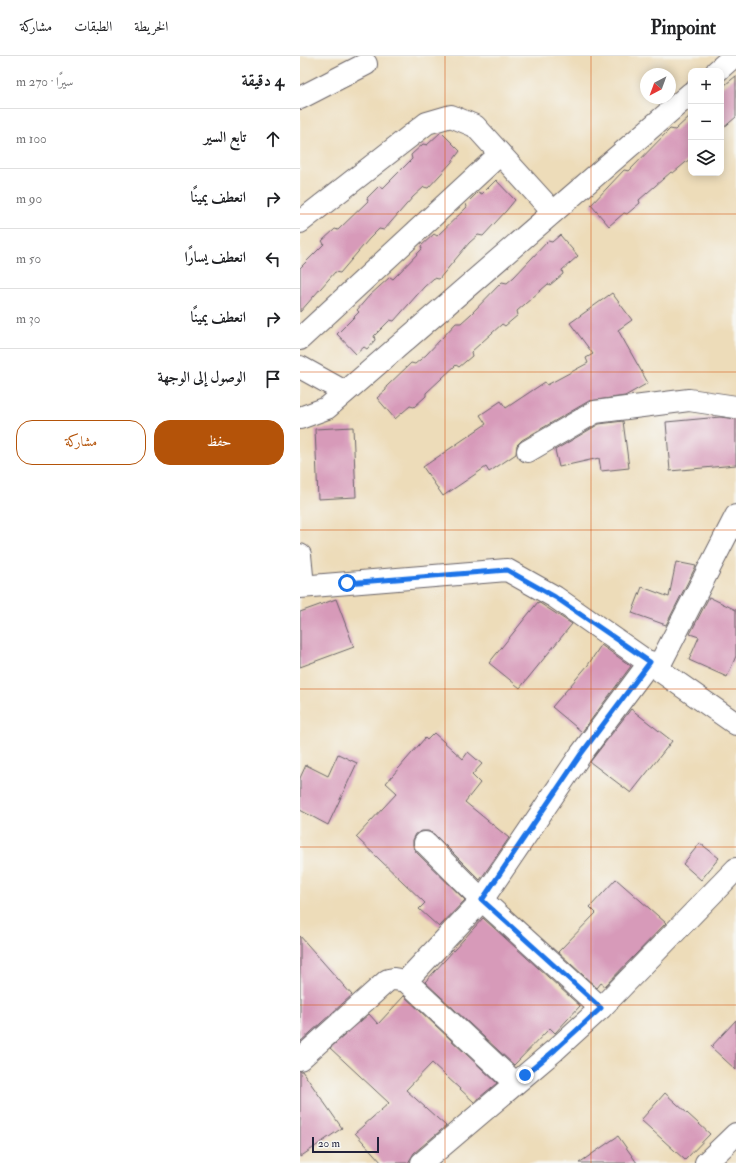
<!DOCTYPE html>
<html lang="ar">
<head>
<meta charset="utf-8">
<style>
  body { margin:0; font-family:"IM FELL Double Pica",Amiri,serif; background:#f6f6f6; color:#202124; direction:rtl }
  .controls { position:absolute; right:12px; top:12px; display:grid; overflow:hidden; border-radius:8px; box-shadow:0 2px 10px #0003 }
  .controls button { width:36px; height:36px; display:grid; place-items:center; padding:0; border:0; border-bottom:1px solid #e0e0e0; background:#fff; color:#202124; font:20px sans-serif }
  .compass { position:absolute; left:340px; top:12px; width:36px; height:36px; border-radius:50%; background:#fff; box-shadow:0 2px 10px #0003; rotate:221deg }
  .scale { position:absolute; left:12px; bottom:10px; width:67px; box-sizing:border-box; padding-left:4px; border:2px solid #22223b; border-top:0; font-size:11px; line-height:14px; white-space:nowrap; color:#22223b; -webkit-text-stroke:3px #f6f6f2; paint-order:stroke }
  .stop { position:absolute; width:12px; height:12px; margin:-9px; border:3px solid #1a73e8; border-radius:50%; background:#fff }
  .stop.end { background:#1a73e8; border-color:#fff; box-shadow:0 1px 4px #0008 }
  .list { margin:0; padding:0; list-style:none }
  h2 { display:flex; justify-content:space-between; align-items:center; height:52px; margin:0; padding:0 16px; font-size:17px }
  h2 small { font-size:13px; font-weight:400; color:#757577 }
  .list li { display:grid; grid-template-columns:26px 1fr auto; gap:12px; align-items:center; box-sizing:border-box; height:60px; padding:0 16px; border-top:1px solid #e0e0e0 }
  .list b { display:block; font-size:15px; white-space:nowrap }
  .list em { font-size:13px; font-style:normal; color:#757577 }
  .actions { display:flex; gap:8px; padding:12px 16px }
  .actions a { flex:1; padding:9px 0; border:1px solid #b45309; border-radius:16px; text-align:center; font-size:14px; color:#b45309 }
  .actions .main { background:#b45309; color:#fff }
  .icon { flex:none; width:22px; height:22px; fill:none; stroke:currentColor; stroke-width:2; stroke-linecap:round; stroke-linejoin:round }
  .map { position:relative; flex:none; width:436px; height:1107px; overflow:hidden; direction:ltr }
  header { display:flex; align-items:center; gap:24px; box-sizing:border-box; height:56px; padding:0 20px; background:#fff; border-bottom:1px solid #e0e0e0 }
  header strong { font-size:19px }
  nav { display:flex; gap:22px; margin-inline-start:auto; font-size:14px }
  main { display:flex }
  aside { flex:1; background:#fff }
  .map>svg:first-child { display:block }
  .building { fill:#d79ab9 }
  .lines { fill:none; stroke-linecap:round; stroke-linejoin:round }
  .street-casing { stroke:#696367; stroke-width:24 }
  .street { stroke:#fff; stroke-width:22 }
  .route { stroke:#1a73e8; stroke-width:5 }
  .grid { fill:none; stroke:#d45411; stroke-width:1; stroke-opacity:0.55 }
</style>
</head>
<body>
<header>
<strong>Pinpoint</strong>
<nav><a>الخريطة</a><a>الطبقات</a><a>مشاركة</a></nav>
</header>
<main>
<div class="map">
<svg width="436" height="1107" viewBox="0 0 436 1107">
  <rect width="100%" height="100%" fill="#f6f6f2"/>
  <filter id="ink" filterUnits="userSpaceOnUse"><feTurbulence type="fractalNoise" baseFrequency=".025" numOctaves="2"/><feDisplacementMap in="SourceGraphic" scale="8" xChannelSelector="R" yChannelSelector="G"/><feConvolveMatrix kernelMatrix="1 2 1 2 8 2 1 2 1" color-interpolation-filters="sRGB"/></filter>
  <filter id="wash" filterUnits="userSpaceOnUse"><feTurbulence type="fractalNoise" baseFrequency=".012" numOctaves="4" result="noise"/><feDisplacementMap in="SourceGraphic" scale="16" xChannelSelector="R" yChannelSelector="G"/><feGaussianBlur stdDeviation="0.9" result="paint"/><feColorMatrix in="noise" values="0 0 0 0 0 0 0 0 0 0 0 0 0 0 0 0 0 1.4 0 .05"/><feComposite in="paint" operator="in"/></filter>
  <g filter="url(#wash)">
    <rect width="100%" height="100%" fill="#eddcb9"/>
    <g id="blocks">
      <g class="building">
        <path d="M436 20V61L421 74V32Z"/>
        <path d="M391 59V102L373 117 371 116 339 144 340 147 327 158 324 157 309 170 291 149 324 114 329 115 370 73 375 74Z"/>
        <path d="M141 76 160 95 151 107 128 132 124 131 113 141 84 174 79 173 69 183 40 217 35 216 0 256V212L24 188 22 185 35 173 38 174 68 145 67 142 79 130 83 132 112 103 111 99 123 88 127 89Z"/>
        <path d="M196 124 215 144 206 155 183 180 178 179 169 187 139 223 134 222 124 231 94 265 90 264 74 280 75 284 67 293 64 291 56 298 37 278 59 256 57 254 69 240 90 221 93 223 122 193 121 190 134 178 137 180 167 151 166 148 178 136 182 138Z"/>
        <path d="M260 179 278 200 262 214 263 218 250 229 248 228 217 255 218 259 205 270 202 268 171 296 172 300 159 311 156 309 126 337V340L114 351 110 350 95 363 77 342 86 334V331L111 307 115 308 126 299 156 267H161L171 258 202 226 207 227 214 221 248 185 252 186Z"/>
        <path d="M312 237 332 264 318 274 348 327 325 340 289 345 222 384 217 389 216 398 189 416 186 411 143 440 123 411 186 368 180 359 201 345 206 352 245 326 247 329 288 307 286 302 293 298 270 267Z"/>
        <path d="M420 361 436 363V409L370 415 366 366Z"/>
        <path d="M323 365 329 412 301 415 299 402 259 411 255 394 299 368Z"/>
        <path d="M53 371 56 441 18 443 15 373Z"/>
        <path d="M376 506 396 510 366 569 332 557 342 531 369 541Z"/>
        <path d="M409 541 436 554V600L427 621 389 604 399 581 390 578Z"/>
        <path d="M36 543 54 591 0 611V556Z"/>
        <path d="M238 546 272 568 220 632 189 607Z"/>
        <path d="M301 589 331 610 282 676 252 651 288 609Z"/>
        <path d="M331 653 372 685 331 737 290 706Z"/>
        <path d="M134 677 163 703 168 696 182 708 172 719 180 727 165 746 209 782 180 824 134 778 128 775H122L116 778 113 784V790L116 796 165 844 139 871 119 853 125 847 56 781 97 737 86 727 125 682 127 684Z"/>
        <path d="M38 698 57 707 28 769 0 754V722L6 709 28 720Z"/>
        <path d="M400 787 419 802 401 824 383 808Z"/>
        <path d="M316 823 366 867 305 930 301 927 297 932 258 896 296 857 290 851Z"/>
        <path d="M183 862 280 950 255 977 250 972 214 1009 125 926Z"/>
        <path d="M0 880 52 939 0 986Z"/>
        <path d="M104 940 197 1027 174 1046 132 1007 106 1034 146 1070 114 1097 108 1107H82L55 1077 89 1047 30 992 69 958 78 968Z"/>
        <path d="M436 964V1014L411 991Z"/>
        <path d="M0 1015H2L42 1072 0 1101Z"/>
        <path d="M365 1037 410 1078 385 1104 341 1064Z"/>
        <path d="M318 1080 337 1107H279Z"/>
      </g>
    </g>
  </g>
  <g filter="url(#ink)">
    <use href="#blocks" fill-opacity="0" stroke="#696367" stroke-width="1"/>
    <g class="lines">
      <defs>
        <g id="street">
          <path d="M417 15 434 0"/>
          <path d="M0 42 66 8"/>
          <path d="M0 166 127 67 151 60 175 70 253 156"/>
          <path d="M0 283 200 98"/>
          <path d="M0 311 45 336"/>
          <path d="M0 362 27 352 391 37"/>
          <path d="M228 395 295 356 389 344 436 351"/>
          <path d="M0 499 3 530"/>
          <path d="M0 531 207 514 255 541 436 668"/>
          <path d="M358 612 436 460"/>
          <path d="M125 787 182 844 301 952"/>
          <path d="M106 925 182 844 281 698 350 606"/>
          <path d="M0 1003 88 924 94 923 106 925 215 1027"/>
          <path d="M122 1107 255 994 301 952 436 813"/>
          <path d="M406 1107 436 1078"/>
        </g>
      </defs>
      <use href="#street" class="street-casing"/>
      <use href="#street" class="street"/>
    </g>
  </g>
  <g class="lines" filter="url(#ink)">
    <path class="route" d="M47 527 207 514 255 541 350 606 281 698 182 844 301 952 255 994 225 1019"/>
  </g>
  <path class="grid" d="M145 0V1107M291 0V1107M0 158H436M0 316H436M0 474H436M0 633H436M0 791H436M0 949H436"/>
</svg>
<div class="controls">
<button>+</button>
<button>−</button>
<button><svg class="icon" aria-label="layers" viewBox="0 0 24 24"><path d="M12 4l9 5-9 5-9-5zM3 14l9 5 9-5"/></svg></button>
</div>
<svg class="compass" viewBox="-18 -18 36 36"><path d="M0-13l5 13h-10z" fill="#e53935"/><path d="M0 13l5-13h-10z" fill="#757577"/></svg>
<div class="scale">20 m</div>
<div class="stop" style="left:47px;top:527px"></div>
<div class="stop end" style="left:225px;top:1019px"></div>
</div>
<aside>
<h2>4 دقيقة<small>سيرًا · 270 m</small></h2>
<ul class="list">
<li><svg class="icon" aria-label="ahead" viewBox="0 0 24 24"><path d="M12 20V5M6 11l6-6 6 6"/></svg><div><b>تابع السير</b></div><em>100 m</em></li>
<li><svg class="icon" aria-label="right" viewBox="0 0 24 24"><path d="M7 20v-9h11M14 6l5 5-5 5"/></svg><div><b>انعطف يمينًا</b></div><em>90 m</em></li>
<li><svg class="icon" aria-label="left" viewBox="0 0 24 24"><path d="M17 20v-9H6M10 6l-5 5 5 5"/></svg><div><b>انعطف يسارًا</b></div><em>50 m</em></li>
<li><svg class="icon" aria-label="right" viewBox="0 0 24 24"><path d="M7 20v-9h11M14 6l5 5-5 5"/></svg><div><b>انعطف يمينًا</b></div><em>30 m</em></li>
<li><svg class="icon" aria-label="arrive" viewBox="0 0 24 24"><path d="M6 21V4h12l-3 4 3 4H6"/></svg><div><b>الوصول إلى الوجهة</b></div></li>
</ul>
<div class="actions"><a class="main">حفظ</a><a>مشاركة</a></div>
</aside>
</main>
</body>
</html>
